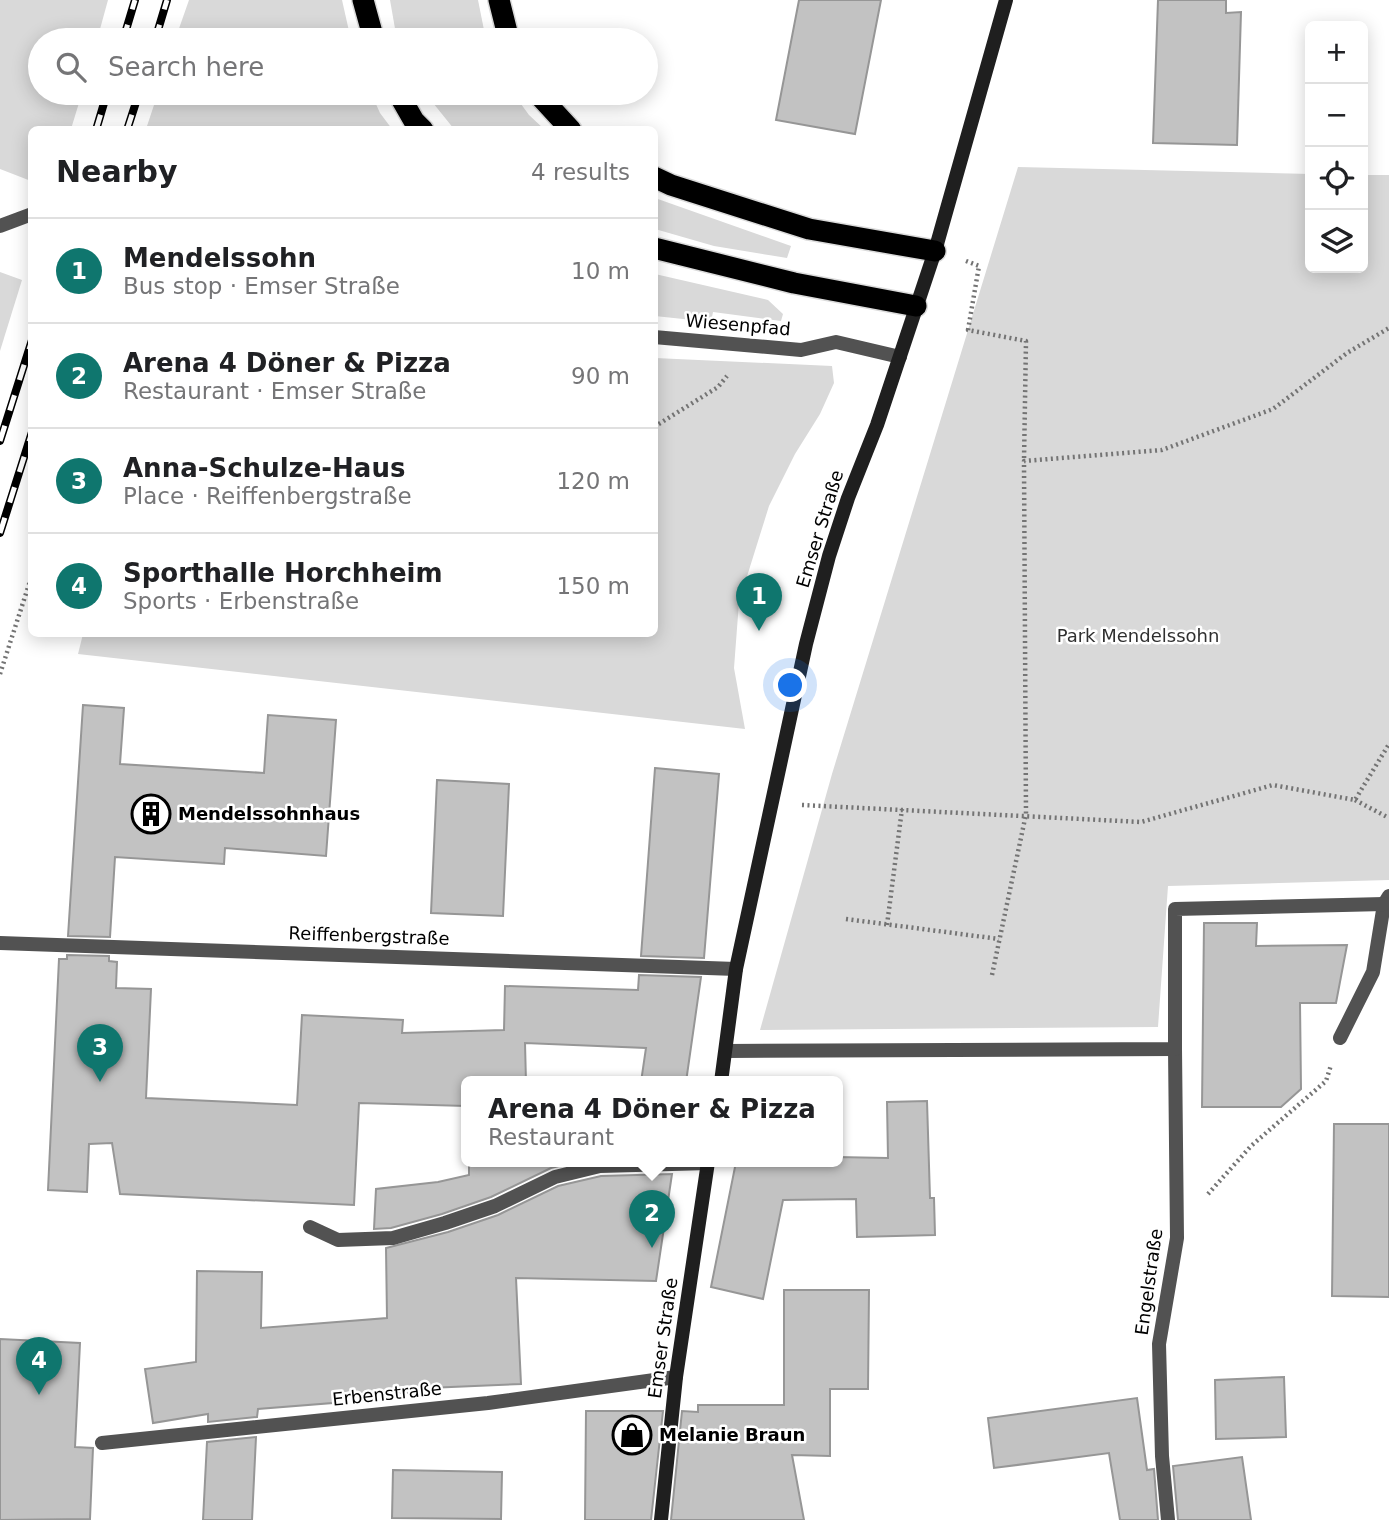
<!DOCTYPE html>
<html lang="en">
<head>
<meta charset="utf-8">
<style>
  body { margin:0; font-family:"DejaVu Sans",sans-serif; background:#f2f2f2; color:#202124 }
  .controls { position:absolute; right:21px; top:21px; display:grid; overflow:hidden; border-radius:10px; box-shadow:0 4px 18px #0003 }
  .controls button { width:63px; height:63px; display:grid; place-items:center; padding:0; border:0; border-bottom:2px solid #e0e0e0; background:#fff; color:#202124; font:35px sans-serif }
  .you { position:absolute; left:791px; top:686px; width:24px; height:24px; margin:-18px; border:5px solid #fff; border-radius:50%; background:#1a73e8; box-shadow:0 0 0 10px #1a73e833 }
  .badge { display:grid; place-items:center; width:46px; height:46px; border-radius:50%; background:#0f766e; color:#fff; font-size:23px; font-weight:700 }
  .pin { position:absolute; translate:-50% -58px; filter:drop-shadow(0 2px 4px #0008) }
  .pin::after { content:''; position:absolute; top:37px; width:24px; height:21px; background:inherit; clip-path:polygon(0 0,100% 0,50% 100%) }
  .popup { position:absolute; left:461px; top:1076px; width:382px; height:91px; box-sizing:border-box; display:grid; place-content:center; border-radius:10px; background:#fff; filter:drop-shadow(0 2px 5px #0005); font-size:23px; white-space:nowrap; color:#757577 }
  .popup b { font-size:26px; color:#202124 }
  .popup::after { content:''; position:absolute; left:50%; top:100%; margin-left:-14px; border:14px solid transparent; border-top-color:#fff }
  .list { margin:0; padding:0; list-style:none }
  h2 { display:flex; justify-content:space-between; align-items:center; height:91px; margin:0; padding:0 28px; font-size:30px }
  h2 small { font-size:23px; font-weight:400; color:#757577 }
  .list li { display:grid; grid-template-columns:46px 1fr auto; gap:21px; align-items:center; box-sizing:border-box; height:105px; padding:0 28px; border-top:2px solid #e0e0e0 }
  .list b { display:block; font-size:26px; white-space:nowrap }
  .list p { margin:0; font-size:23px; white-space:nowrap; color:#757577 }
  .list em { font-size:23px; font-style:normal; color:#757577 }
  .icon { flex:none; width:38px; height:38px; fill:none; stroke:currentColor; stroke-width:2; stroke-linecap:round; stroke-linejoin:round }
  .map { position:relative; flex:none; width:1389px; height:1520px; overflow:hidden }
  .search { position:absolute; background:#fff; box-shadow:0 4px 18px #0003; left:28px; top:28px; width:630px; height:77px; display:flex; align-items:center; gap:18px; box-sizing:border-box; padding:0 24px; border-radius:38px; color:#757577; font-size:26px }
  .panel { position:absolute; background:#fff; box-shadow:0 4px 18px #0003; left:28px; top:126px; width:630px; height:511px; border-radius:10px }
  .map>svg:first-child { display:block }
  .green { fill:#d9d9d9 }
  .building { fill:#c2c2c2; stroke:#969696; stroke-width:2 }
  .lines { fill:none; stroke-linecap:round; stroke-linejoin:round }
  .highway-casing { stroke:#dbdbdb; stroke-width:24 }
  .path { stroke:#747474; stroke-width:4.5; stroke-dasharray:2 3.5; stroke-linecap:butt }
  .lane { stroke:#525252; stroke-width:14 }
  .street { stroke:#525252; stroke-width:14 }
  .secondary { stroke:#1f1f1f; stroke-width:14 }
  .highway { stroke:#000; stroke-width:21 }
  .rail-casing { stroke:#000; stroke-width:8 }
  .rail { stroke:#fff; stroke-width:5; stroke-dasharray:16; stroke-linecap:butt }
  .labels { text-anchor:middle; stroke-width:5; stroke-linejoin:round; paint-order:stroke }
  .street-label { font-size:18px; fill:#000; stroke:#fff }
  .park-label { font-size:18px; fill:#303030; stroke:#fff }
  .poi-label { font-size:18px; font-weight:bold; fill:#000; stroke:#fff; text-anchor:start }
</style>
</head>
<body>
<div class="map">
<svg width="1389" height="1520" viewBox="0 0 1389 1520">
  <rect width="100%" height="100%" fill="#fff"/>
  <g class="green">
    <path d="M0 0H108L97 40H40V93H82L71 129 32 130 31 181 0 169Z"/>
    <path d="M189 0H342L351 40H175Z"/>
    <path d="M390 0H478L486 40H397Z"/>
    <path d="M158 93H371L380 113 392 129H146Z"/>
    <path d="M425 93H513L529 115 544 129H454Z"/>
    <path d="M1018 167 1310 174V268H1363V175H1389V880L1168 886 1158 1027 760 1030 832 774Z"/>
    <path d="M655 198 791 246 787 258 714 246 655 229Z"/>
    <path d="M0 272 22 280 0 351Z"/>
    <path d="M655 274 768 300 783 314 781 321 713 312 711 322 655 316Z"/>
    <path d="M655 358 832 366 834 383 820 414 795 454 769 506 739 602 734 668 745 729 78 654 83 634H654Z"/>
  </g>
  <g class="building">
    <path d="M799 0H881L855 134 776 120Z"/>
    <path d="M1158 0H1226V13L1241 12 1237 145 1153 143Z"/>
    <path d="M83 705 124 708 120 764 264 773 268 715 336 720 326 856 225 848 224 864 115 857 110 937 68 936Z"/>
    <path d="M655 768 719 774 704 958 641 956Z"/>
    <path d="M437 780 509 784 503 916 431 913Z"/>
    <path d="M1204 923H1257L1256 946 1347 945 1336 1003H1300L1301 1089 1281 1107H1202Z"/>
    <path d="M67 955 109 956V961L117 962 116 988 151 989 146 1098 297 1105 302 1015 403 1020 402 1033 504 1030 505 986 638 990 639 975 701 977 686 1082H641L646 1048 525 1043 526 1082H466V1106L359 1103 354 1205 120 1194 112 1143 89 1144 87 1192 48 1190 59 959H67Z"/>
    <path d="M927 1101 930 1198H934L935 1235 857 1237 856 1199 783 1200 763 1299 711 1287 736 1162H837V1157L888 1158 887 1102Z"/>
    <path d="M1334 1124H1389V1297L1332 1296Z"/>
    <path d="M469 1162H575L551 1168 491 1197 442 1214 391 1228 374 1229 376 1189 438 1182 469 1175Z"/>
    <path d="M672 1174 656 1281 516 1278 521 1384 428 1388V1393H344L345 1402 258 1409 257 1417 208 1422V1414L153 1423 145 1369 196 1362 197 1271 262 1272 261 1328 387 1318 386 1248 448 1232 498 1215 558 1186 601 1176Z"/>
    <path d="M784 1290H869L868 1389H830V1456L792 1455 804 1520H671L682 1411 698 1412V1405H784Z"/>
    <path d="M0 1339 80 1343 75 1447 93 1448 90 1519 0 1520Z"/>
    <path d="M1284 1377 1286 1437 1216 1439 1215 1380Z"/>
    <path d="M1137 1398 1147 1470 1154 1469 1158 1520H1120L1109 1453 994 1468 988 1418Z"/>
    <path d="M586 1411H663L651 1520H585Z"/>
    <path d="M256 1437 252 1520H203L207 1442Z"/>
    <path d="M1242 1457 1251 1520H1178L1173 1466Z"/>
    <path d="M393 1470 502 1472 501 1519 392 1518Z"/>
  </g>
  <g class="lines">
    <defs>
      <g id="highway">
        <path d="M363 0 374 40"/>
        <path d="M499 0 509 40"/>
        <path d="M398 93 414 121 423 130"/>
        <path d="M537 93 571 130"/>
        <path d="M654 177 671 185 809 229 935 251"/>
        <path d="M654 248 794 283 916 306"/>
      </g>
    </defs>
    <use href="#highway" class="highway-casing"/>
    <g class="path">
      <path d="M966 261 979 266 968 330 1026 341 1024 461"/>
      <path d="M654 427 718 387 727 376"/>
      <path d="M0 674 32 575"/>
      <path d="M1355 800 1389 818"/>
      <path d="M802 805 1141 822 1273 785 1355 800 1389 744"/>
      <path d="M846 919 999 939"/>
      <path d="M887 925 902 809"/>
      <path d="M992 975 1026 814 1024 461 1162 450 1273 409 1347 353 1389 328"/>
      <path d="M1208 1194 1251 1146 1326 1081 1331 1065"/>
    </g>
    <g class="lane">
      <path d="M0 226 32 214"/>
      <path d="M654 337 801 350 836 342 900 357"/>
      <path d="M1340 1038 1373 972 1384 904 1389 896"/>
      <path d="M1168 1520 1162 1456 1159 1344 1177 1238 1175 1049"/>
    </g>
    <g class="street">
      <path d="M0 943 736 969"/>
      <path d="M726 1051 1175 1049V909L1384 904"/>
      <path d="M310 1227 338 1240 393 1238 445 1223 495 1206 555 1177 600 1166 708 1163"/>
      <path d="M102 1443 488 1403 676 1377"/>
    </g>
    <g class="secondary">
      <path d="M721 1082 736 969 806 644 829 556 848 498 877 425 935 251 1006 0"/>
      <path d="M661 1520 676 1377 708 1162"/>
    </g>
    <use href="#highway" class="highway"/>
    <defs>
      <g id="rail">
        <path d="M123 40 135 0"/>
        <path d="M155 40 167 0"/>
        <path d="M96 130 107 93"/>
        <path d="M127 130 139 93"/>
        <path d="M0 441 32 340"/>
        <path d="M0 533 32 432"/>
      </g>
    </defs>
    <use href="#rail" class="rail-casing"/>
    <use href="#rail" class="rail"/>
  </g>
  <defs>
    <symbol id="building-ring" viewBox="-11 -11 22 22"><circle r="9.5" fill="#fff" stroke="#000" stroke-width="1.5"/><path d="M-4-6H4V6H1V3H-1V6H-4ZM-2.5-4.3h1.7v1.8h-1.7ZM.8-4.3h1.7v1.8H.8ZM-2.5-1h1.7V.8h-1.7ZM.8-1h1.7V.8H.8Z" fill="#000"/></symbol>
    <symbol id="shop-ring" viewBox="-11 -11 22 22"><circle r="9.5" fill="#fff" stroke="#000" stroke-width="1.5"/><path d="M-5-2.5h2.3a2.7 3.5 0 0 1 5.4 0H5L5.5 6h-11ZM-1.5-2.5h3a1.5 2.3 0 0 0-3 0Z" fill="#000"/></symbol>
  </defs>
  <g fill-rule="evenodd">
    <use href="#building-ring" x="129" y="792" width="44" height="44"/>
    <use href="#shop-ring" x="610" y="1413" width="44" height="44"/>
  </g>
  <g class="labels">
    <g class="street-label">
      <text transform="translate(738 325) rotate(5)" y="6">Wiesenpfad</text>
      <text transform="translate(820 529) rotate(-73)" y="6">Emser Straße</text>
      <text transform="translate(369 936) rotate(2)" y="6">Reiffenbergstraße</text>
      <text transform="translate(1149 1282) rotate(-82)" y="6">Engelstraße</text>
      <text transform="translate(663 1338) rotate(-82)" y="6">Emser Straße</text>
      <text transform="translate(387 1394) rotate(-6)" y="6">Erbenstraße</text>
    </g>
    <g class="park-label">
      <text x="1138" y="642">Park Mendelssohn</text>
    </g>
    <g class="poi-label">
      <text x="178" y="820">Mendelssohnhaus</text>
      <text x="659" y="1441">Melanie Braun</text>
    </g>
  </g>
</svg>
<div class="controls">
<button>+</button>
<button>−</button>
<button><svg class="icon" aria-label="locate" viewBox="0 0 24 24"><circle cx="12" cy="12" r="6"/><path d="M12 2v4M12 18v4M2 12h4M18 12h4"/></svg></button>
<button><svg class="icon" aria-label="layers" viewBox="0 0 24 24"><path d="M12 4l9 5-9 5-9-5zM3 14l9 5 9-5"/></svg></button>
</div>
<div class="you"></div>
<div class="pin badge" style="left:759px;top:631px">1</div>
<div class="pin badge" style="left:652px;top:1248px">2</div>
<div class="popup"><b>Arena 4 Döner &amp; Pizza</b>Restaurant</div>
<div class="pin badge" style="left:100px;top:1082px">3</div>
<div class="pin badge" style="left:39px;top:1395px">4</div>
<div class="search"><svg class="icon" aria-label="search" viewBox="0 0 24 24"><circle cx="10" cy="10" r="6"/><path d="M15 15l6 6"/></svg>Search here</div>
<section class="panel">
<h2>Nearby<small>4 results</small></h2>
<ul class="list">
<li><span class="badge">1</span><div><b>Mendelssohn</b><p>Bus stop · Emser Straße</p></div><em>10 m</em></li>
<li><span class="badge">2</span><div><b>Arena 4 Döner &amp; Pizza</b><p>Restaurant · Emser Straße</p></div><em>90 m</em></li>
<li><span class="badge">3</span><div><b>Anna-Schulze-Haus</b><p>Place · Reiffenbergstraße</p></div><em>120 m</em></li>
<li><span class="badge">4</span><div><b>Sporthalle Horchheim</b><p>Sports · Erbenstraße</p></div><em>150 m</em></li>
</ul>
</section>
</div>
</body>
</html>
